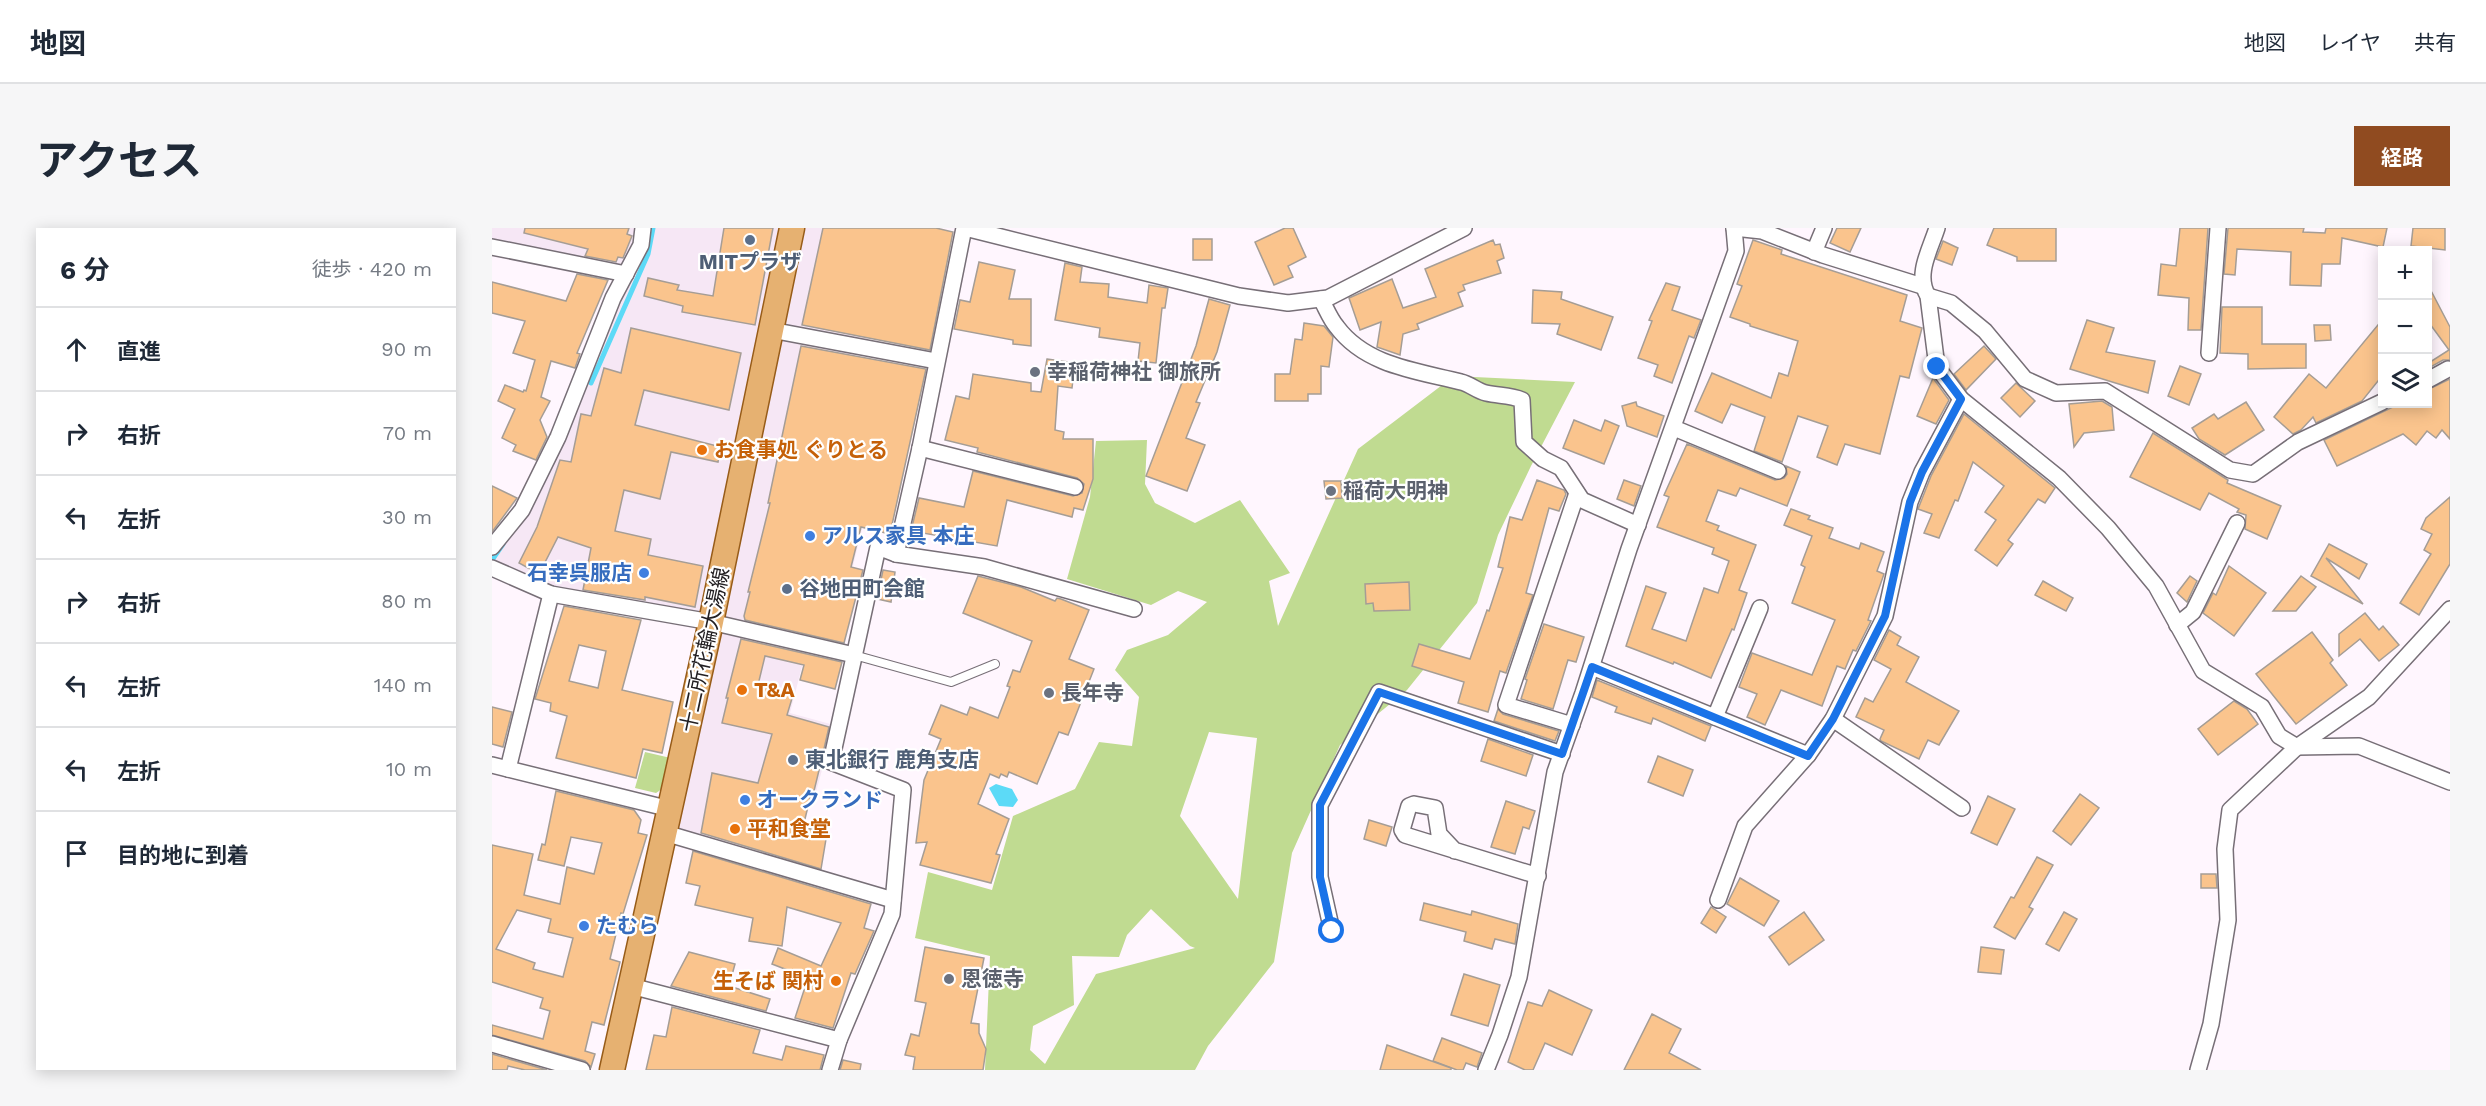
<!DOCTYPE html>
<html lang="ja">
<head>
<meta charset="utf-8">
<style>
  body { margin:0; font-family:"Work Sans","Noto Sans JP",sans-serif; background:#f6f6f7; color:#1f2937 }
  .controls { position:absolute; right:18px; top:18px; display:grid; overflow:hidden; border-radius:0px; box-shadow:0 3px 15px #0003 }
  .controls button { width:54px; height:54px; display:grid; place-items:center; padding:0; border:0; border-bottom:2px solid #e0e1e3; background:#fff; color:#1f2937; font:30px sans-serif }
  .stop { position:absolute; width:18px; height:18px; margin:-14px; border:4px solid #1a73e8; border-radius:50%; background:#fff }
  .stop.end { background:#1a73e8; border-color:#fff; box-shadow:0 2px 6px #0008 }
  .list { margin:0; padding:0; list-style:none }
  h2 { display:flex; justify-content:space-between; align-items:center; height:78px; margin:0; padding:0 24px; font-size:26px }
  h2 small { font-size:20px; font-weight:400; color:#747a83 }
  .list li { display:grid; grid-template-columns:39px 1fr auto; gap:18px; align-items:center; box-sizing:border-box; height:84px; padding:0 24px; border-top:2px solid #e0e1e3 }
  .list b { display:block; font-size:22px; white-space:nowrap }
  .list em { font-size:20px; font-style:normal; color:#747a83 }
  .icon { flex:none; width:33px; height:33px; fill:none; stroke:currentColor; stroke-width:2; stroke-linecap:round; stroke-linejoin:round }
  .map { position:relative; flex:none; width:1958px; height:842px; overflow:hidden; border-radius:0px }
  header { display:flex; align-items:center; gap:36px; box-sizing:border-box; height:84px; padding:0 30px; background:#fff; border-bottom:2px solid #e0e1e3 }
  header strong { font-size:28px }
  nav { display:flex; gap:33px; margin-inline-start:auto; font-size:21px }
  .intro { display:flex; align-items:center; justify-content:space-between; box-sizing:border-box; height:144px; padding:0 36px }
  h1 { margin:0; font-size:42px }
  .button { padding:15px 27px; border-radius:0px; background:#904b20; color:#fff; font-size:21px; font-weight:700 }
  main { display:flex; gap:36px; padding:0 36px }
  aside { flex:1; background:#fff; border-radius:0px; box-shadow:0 3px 15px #0003 }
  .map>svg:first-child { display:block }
  .built { fill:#f6e7f5 }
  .green { fill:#c0db91; fill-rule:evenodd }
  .water { fill:#5cdaf7 }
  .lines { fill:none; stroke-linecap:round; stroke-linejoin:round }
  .stream { stroke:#5cdaf7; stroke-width:5 }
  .building { fill:#fac48d; stroke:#a59d95; stroke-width:1.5; fill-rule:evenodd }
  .lane-casing { stroke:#776f77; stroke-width:10 }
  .street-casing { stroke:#776f77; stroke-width:18 }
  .primary-casing { stroke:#975c19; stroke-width:27 }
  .lane { stroke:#fff; stroke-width:8 }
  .street { stroke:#fff; stroke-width:15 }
  .primary { stroke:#e6b171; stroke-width:24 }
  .route { stroke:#1a73e8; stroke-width:8 }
  .service-dot { fill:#5c6f8a; stroke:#fff; stroke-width:2 }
  .worship-dot { fill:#6b7280; stroke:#fff; stroke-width:2 }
  .food-dot { fill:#e8710a; stroke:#fff; stroke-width:2 }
  .shop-dot { fill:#3f7fe0; stroke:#fff; stroke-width:2 }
  .labels { text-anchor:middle; stroke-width:4.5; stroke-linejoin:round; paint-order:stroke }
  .service-label { font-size:21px; font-weight:bold; fill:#4e5e75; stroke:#fff; text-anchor:start }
  .worship-label { font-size:21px; font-weight:bold; fill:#5b616d; stroke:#fff; text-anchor:start }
  .food-label { font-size:21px; font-weight:bold; fill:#c56008; stroke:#fff; text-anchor:start }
  .shop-label { font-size:21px; font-weight:bold; fill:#366cbe; stroke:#fff; text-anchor:start }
  .street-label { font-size:21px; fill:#232023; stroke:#fff }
</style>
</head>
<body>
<header>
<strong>地図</strong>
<nav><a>地図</a><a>レイヤ</a><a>共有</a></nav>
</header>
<div class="intro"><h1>アクセス</h1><a class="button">経路</a></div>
<main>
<aside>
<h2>6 分<small>徒歩 · 420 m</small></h2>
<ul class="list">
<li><svg class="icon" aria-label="ahead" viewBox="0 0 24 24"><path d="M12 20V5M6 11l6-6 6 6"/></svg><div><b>直進</b></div><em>90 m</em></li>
<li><svg class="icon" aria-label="right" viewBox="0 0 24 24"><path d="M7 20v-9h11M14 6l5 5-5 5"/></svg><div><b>右折</b></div><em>70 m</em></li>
<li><svg class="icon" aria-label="left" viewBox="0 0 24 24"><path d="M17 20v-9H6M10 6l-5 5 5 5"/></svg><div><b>左折</b></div><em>30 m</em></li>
<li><svg class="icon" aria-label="right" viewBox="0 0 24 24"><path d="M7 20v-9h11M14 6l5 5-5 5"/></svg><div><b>右折</b></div><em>80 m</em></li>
<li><svg class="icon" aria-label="left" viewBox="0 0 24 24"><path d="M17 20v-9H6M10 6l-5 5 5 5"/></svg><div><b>左折</b></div><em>140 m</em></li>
<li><svg class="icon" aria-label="left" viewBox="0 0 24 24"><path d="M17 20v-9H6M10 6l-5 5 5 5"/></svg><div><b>左折</b></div><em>10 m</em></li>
<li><svg class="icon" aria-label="arrive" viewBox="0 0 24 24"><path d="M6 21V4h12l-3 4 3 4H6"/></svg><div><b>目的地に到着</b></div></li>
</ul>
</aside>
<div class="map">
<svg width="1958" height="842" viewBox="0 0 1958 842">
  <rect width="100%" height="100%" fill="#fff6fe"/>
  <path class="built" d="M0 0H398L376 113 366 112 354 165 346 295 370 301 361 338 337 332 290 375 282 409 315 419 298 485 342 497 323 568 296 561 279 602 273 635 173 605 219 394 59 366 0 340V319L30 282 134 46 0 19Z"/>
  <g class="green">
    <path d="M962 148 1083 154 1039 238 1006 307 985 375 915 462 848 517 800 625 782 734 716 818 703 842H493L498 728 423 710 436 644 500 662 521 588 583 561 607 514 640 518 647 469 623 442 635 422 676 407 715 374 686 363 659 377 575 351 598 269 604 213 655 212 653 256 663 275 703 295 748 272 798 345 777 353 786 398 866 221ZM717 504 765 510 746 671 688 588ZM659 681 698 718 703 720 604 746 553 836 538 822 541 798 582 777 580 728 627 729 635 707Z"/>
    <path d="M153 524 183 531 173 559 164 565 143 560Z"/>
  </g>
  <path class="water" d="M504 556 520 561 526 572 521 579 507 578 497 560Z"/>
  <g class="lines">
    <g class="stream">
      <path d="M99 155 156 26 161 0"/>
      <path d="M0 332 11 316"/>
    </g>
  </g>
  <g class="building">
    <path d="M33 0H137L135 6 140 8 131 30 126 29 124 34 93 28 96 21 32 5Z"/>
    <path d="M232 0H281L263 97 190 84 191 78 152 68 156 50 187 57 185 62 221 68Z"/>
    <path d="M331 0H444L461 4 438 122 310 97Z"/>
    <path d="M793 0H801L814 29 796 38 801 49 782 57 763 14Z"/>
    <path d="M1345 0H1369L1358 24 1338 15Z"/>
    <path d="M1502 0H1564V33H1525V29L1495 17Z"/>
    <path d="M1688 0H1716L1709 102H1696L1697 70 1666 67 1669 36 1684 38Z"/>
    <path d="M1736 0H1812L1811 4 1833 5 1834 0H1895L1891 19 1850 10 1848 36H1830L1829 58 1798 57 1799 24 1745 21 1743 47 1732 46Z"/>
    <path d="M1921 0H1953V22L1919 18Z"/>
    <rect x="701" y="11" width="19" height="21"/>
    <path d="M1001 12 1003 17 1008 16 1012 30 1005 33 1009 45 971 57 973 62 966 65 971 78 925 96 927 101 911 106 908 127 885 119 889 94 868 102 857 70 900 51 911 80 944 69 933 41Z"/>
    <path d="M1261 12 1290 22 1289 26 1415 67 1408 93 1430 100 1417 150 1408 148 1388 226 1353 216 1345 237 1325 229 1336 198 1306 188 1290 234 1262 223 1273 189 1239 176 1230 195 1203 183 1220 145 1279 170 1287 145 1296 148 1306 113 1258 98V96L1238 89 1250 58 1245 56Z"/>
    <path d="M1451 13 1466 20 1460 37 1444 31Z"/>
    <path d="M487 34 523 42 517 71H539V118L521 116V112L462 101 468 72 478 74Z"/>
    <path d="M573 35 590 39 588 54 617 56 616 69 655 75 657 57 676 60 673 80H670L664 135 646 133 648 115 607 109 608 100 563 92Z"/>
    <path d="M85 46 116 52 85 125 88 126 83 140 59 133 49 169 58 173 48 192 55 209 44 232 21 223 24 217 10 210 23 181 6 173 13 157 31 164 32 162 34 163 43 132 21 125 33 93 0 85V54L74 73Z"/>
    <path d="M1174 55 1188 59 1180 82 1209 92 1202 110 1197 108 1180 155 1162 148 1166 137 1146 130 1160 93 1157 92Z"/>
    <path d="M1935 55 1958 99V132H1951L1935 141V136L1957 122 1935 92Z"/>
    <path d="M1041 62 1070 64 1069 71 1121 89 1109 122 1065 106 1068 96 1040 95Z"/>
    <path d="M717 71 738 77 725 124 704 174 708 175 694 210 713 217 695 263 654 248 704 118Z"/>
    <path d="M1730 79H1770V116H1814V140L1756 141V126L1728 125Z"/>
    <path d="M1595 92 1622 100 1614 124 1663 133 1656 165 1578 141Z"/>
    <path d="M1890 92V148L1870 173 1824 195 1821 189 1809 202 1801 206 1782 189 1817 146 1834 160Z"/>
    <path d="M812 95 832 98 841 109 837 139 829 138V166H816V173H783V146H798L803 111 810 112Z"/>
    <path d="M1822 97H1838L1839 112 1823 113Z"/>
    <path d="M139 100 249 125 237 182 152 162 143 197 229 219 226 234 179 224 168 271 132 262 123 303 159 311 156 327 211 338 203 379 153 369V372L91 362 99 320 66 309 47 346 27 335 45 299 68 232 79 234 89 186 99 188 112 140 129 145Z"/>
    <path d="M309 118 434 141 398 306 369 299 359 339 371 342 352 415 253 392 252 388 258 364H256L278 275H276Z"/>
    <path d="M1492 118 1504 131 1474 162 1462 146Z"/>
    <path d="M555 131 583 135 580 160 566 158 563 202 572 204 571 211H601V251L591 282 582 280 580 289 515 272 505 318 419 303 427 270 472 279 481 243 581 268 590 265 592 256 585 250 485 224 486 220 453 212 464 168 477 171 481 146 539 155V163L549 164Z"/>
    <path d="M1688 138 1709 146 1697 177 1676 168Z"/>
    <path d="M1441 150 1457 172 1444 196 1425 188Z"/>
    <path d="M1958 151V211L1950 202 1944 210 1935 203 1924 217 1911 206 1845 238 1832 212 1907 176H1935V162Z"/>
    <path d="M1524 155 1543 173 1528 189 1509 170Z"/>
    <path d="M1610 173 1620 179 1622 202 1592 205 1582 219 1577 176Z"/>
    <path d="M1144 174 1145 178 1172 188 1165 209 1135 198 1130 178Z"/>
    <path d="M1754 174 1772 202 1733 227 1707 211 1700 200 1722 186 1726 191Z"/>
    <path d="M1472 186 1563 260 1553 275 1546 271 1516 312 1521 316 1505 338 1483 322 1504 292 1493 284 1512 258 1481 234 1466 273 1463 272 1447 310 1432 305 1440 286 1426 281 1439 248Z"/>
    <path d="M1082 192 1109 203 1113 192 1127 198 1112 236 1071 220Z"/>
    <path d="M1661 205 1736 252 1735 255 1789 278 1775 311 1753 301 1754 287 1745 284 1747 281 1717 265 1708 282 1638 249Z"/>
    <path d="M1195 216 1283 252 1292 250 1295 246 1294 238 1308 244 1295 278 1248 260 1244 268 1226 262 1214 293 1227 298 1225 302 1264 317 1247 362 1255 365 1242 402 1240 401 1219 450 1182 434 1181 436 1134 418 1154 358 1174 365 1160 401 1194 413 1212 360 1226 365 1237 333 1220 326 1222 320 1165 299 1177 269 1172 267Z"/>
    <path d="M1045 252 1072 262 1074 266 1067 283 1057 280 1034 365 1041 367 1014 445 1008 443 996 484 966 475 972 454 920 438 927 416 978 431 995 382 997 383 1011 340 1006 339 1018 289 1030 292Z"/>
    <path d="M1132 252 1149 258 1142 278 1125 271Z"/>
    <path d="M832 253H849L850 270 834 271Z"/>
    <path d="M0 258 25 270 0 304Z"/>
    <path d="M1958 269V336L1927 387 1908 375 1939 326 1932 322 1940 306 1929 301 1934 290Z"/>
    <path d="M1299 281 1318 288 1316 291 1341 300 1337 310 1367 321 1369 315 1392 324 1385 343 1392 346 1376 392 1379 393 1364 423 1361 422 1353 441 1345 438 1330 478 1289 462 1273 497 1255 489 1265 466 1247 459 1260 425 1320 447 1343 392 1300 375 1313 339 1309 337 1320 308 1292 297Z"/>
    <path d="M1837 316 1875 336 1867 351 1834 330 1871 376 1819 348Z"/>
    <path d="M1737 338 1774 365 1742 408 1711 385 1721 365 1724 367Z"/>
    <path d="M391 342 403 344 399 374 385 371Z"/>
    <path d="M486 348 529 359 563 373 565 370 569 371 597 382 577 431 602 441 576 507 567 504 545 556 517 544 515 549 509 546 507 550 498 546 486 576 517 591 504 626 508 627 499 655 428 637 435 614 424 615 432 552 449 511 437 506 449 477 475 487 478 479 506 490 518 459 515 458 521 442 528 444 540 413 471 385Z"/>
    <path d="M1698 348 1705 353 1695 374 1685 365Z"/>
    <path d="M1809 348 1824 359 1804 383H1781Z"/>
    <path d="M1551 353 1581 370 1574 383 1543 367Z"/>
    <path d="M917 354 918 382 882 383 881 375 874 376 873 356Z"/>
    <path d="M72 378 149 392 130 462 181 474 170 525 151 521 144 550 64 530 75 488 58 483 59 475 43 471ZM87 417 114 423 106 460 77 453Z"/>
    <path d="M1873 385 1887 402 1891 398 1907 417 1887 433 1868 411 1847 428V406Z"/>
    <path d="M1052 396 1092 409 1084 434 1076 432 1061 481 1029 471 1035 452 1033 451Z"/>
    <path d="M1397 402 1409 409 1405 417 1427 429 1414 454 1467 483 1447 517 1436 512 1427 531 1389 513 1388 511 1392 502 1364 489 1373 470 1381 474 1399 441 1382 432Z"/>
    <path d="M1820 404 1841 432 1838 435 1855 457 1804 496 1764 446Z"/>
    <path d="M249 411 350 434 343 461 308 452 312 437 273 428 266 457 301 467 295 487 337 499 329 534 322 563 320 562 311 599 335 605 329 641 209 605 220 545 266 555 280 506 230 495 236 470H234Z"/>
    <path d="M1105 452 1219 498 1213 513 1161 490 1159 496 1123 484 1125 479 1100 469Z"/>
    <path d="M1742 473 1755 481 1766 496 1726 527 1706 501Z"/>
    <path d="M0 479 20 484 11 519 0 516Z"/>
    <path d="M1006 481 1011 486 1067 503 1063 513 1002 493Z"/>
    <path d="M996 511 1041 527 1034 548 989 533Z"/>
    <path d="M1166 528 1201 542 1191 568 1156 554Z"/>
    <path d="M64 563 142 582 149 592 146 605 155 607 131 686 129 685 118 731 128 734 112 797 100 794 93 823 103 826 99 839 93 833 0 807V797L51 811 58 783 48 780 51 770 0 754V617L41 626 32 667 68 676 75 639 102 646 110 615 79 609 72 638 46 632 50 616 53 617ZM25 682 59 691 56 704 81 710 71 749 41 741 43 735 4 721Z"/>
    <path d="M1588 566 1607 580 1579 617 1561 603Z"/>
    <path d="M1496 568 1523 581 1505 617 1479 605Z"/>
    <path d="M1014 573 1043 583 1037 601 1031 599 1023 626 999 619Z"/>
    <path d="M877 592 900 599 894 618 872 611Z"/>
    <path d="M201 623 379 676 372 700 382 703 363 746 359 745 341 800 303 790 316 750 280 736 286 720 329 738 349 695 295 679 290 718 257 713 261 690 203 677 208 658 194 655Z"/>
    <path d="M1545 629 1561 637 1537 679 1541 681 1523 711 1502 699 1519 669 1522 670Z"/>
    <path d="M1709 646H1724L1725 660H1709Z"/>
    <path d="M1248 650 1287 673 1272 698 1235 676Z"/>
    <path d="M932 675 979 687 980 683 1026 696 1023 716 1003 711 1000 721 972 713 974 704 928 692Z"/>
    <path d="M1219 679 1234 689 1224 705 1209 695Z"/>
    <path d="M1312 684 1332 712 1297 737 1277 709Z"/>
    <path d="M1572 684 1585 691 1567 723 1554 716Z"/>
    <path d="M433 719 492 730 479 795 487 796V805L494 821 491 842H421L423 829 413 827 419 806 427 808 434 775 423 773Z"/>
    <path d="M1489 719 1512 722 1509 746 1486 744Z"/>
    <path d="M197 724 243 736 237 758 278 771 274 783 179 758Z"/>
    <path d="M972 746 1008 757 996 798 959 787Z"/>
    <path d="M1057 762 1100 782 1080 827 1053 815 1041 842H1033L1016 834 1036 774 1050 778Z"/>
    <path d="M180 779 268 802 261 825 290 832 294 818 332 827 328 842H154L162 807 174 809Z"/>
    <path d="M1160 786 1189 801 1177 825 1209 842H1132Z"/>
    <path d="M950 810 990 825 985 839 974 835 971 842H965L941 833Z"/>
    <path d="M895 817 959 840V842H888Z"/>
    <path d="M0 826 55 842H33L16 838 15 842H0Z"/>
    <path d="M351 832 369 836 368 842H348Z"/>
  </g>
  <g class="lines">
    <defs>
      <path id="lane" d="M362 427 459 454 503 436"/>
      <g id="street">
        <path d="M473 0 747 68 796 75 836 70 972 0"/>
        <path d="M1242 0 1270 3 1331 27 1430 58"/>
        <path d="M1445 0C1438 22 1423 47 1436 68L1445 139 1469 171 1567 250 1616 300 1664 358 1711 443 1770 479 1787 508 1805 519 1867 518 1958 554"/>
        <path d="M0 19 134 46"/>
        <path d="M1322 24 1332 0"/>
        <path d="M1436 68 1459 75 1493 103 1533 151 1564 165 1613 163 1738 242 1761 246 1806 214 1890 174"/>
        <path d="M829 71C834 80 838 91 845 99 874 138 926 143 969 154 978 156 985 163 994 165 1007 168 1018 167 1030 172L1032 214 1051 231 1069 240 1090 272 1146 297"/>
        <path d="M279 102 444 133"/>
        <path d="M1717 125 1726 0"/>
        <path d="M1936 152 1956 141"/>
        <path d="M1182 200 1286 243"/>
        <path d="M428 220 583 259"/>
        <path d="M0 319 30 282 66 209 121 70 149 17 151 0"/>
        <path d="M404 326 492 339 642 381"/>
        <path d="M0 340 59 366 219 394 362 427"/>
        <path d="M1685 397 1701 384 1745 295"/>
        <path d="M1100 439 1316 527 1341 491 1393 388 1418 274 1430 244 1469 171"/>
        <path d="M1223 489 1268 380"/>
        <path d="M1341 491 1470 580"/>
        <path d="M1080 497 1014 477 1085 265"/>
        <path d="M0 537 178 581"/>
        <path d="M16 541 59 366"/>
        <path d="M173 605 401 672"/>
        <path d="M963 623 947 606 943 580 922 576 917 578 910 602 913 607 1046 648"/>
        <path d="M1226 672 1253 598 1316 527"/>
        <path d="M840 703 828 649V577L887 464 1070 526"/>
        <path d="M139 758 347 812"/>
        <path d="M0 816 90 842"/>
        <path d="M338 842 347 812 400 686 411 562 339 534 386 319 404 326 428 220 472 0"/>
        <path d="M994 842 1008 807 1027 749 1063 544 1091 465 1137 321 1244 23 1242 0"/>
        <path d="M1706 842 1719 796 1736 692 1733 621 1738 582 1805 519 1877 469 1958 381"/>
      </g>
      <path id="primary" d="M120 842 219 394 300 0"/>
    </defs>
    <use href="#lane" class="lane-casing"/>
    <use href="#street" class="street-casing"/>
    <use href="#primary" class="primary-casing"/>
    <use href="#lane" class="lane"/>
    <use href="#street" class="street"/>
    <use href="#primary" class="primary"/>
  </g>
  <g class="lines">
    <path class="route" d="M840 703 828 649V577L887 464 1070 526 1100 439 1316 528 1341 491 1393 388 1418 274 1430 244 1469 171 1445 139"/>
  </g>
  <g class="service-dot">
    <circle cx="258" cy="12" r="6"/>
    <circle cx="295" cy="361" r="6"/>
    <circle cx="301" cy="532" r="6"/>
  </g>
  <g class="worship-dot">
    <circle cx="543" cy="144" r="6"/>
    <circle cx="839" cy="263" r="6"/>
    <circle cx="557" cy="465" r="6"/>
    <circle cx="457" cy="751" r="6"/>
  </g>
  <g class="food-dot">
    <circle cx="210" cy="222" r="6"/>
    <circle cx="250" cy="462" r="6"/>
    <circle cx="243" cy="601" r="6"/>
    <circle cx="344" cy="753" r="6"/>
  </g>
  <g class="shop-dot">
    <circle cx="318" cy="308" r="6"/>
    <circle cx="152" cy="345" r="6"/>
    <circle cx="253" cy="572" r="6"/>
    <circle cx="92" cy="698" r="6"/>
  </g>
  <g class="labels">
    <g class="service-label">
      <text x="258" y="41" text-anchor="middle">MITプラザ</text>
      <text x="307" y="368">谷地田町会館</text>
      <text x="313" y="539">東北銀行 鹿角支店</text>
    </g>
    <g class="worship-label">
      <text x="555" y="151">幸稲荷神社 御旅所</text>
      <text x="851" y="270">稲荷大明神</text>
      <text x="569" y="472">長年寺</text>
      <text x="469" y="758">恩徳寺</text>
    </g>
    <g class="food-label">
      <text x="222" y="229">お食事処 ぐりとる</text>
      <text x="262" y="469">T&amp;A</text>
      <text x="255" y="608">平和食堂</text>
      <text x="332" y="760" text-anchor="end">生そば 関村</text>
    </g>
    <g class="shop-label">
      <text x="330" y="315">アルス家具 本庄</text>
      <text x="140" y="352" text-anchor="end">石幸呉服店</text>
      <text x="265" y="579">オークランド</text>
      <text x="104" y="705">たむら</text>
    </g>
    <g class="street-label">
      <text transform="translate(213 422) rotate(-78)" y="7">十二所花輪大湯線</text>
    </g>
  </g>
</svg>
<div class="controls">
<button>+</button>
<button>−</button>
<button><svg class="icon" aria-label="layers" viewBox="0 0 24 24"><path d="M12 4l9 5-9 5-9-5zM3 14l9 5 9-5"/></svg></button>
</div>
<div class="stop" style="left:840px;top:703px"></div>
<div class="stop end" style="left:1445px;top:139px"></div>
</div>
</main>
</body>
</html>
